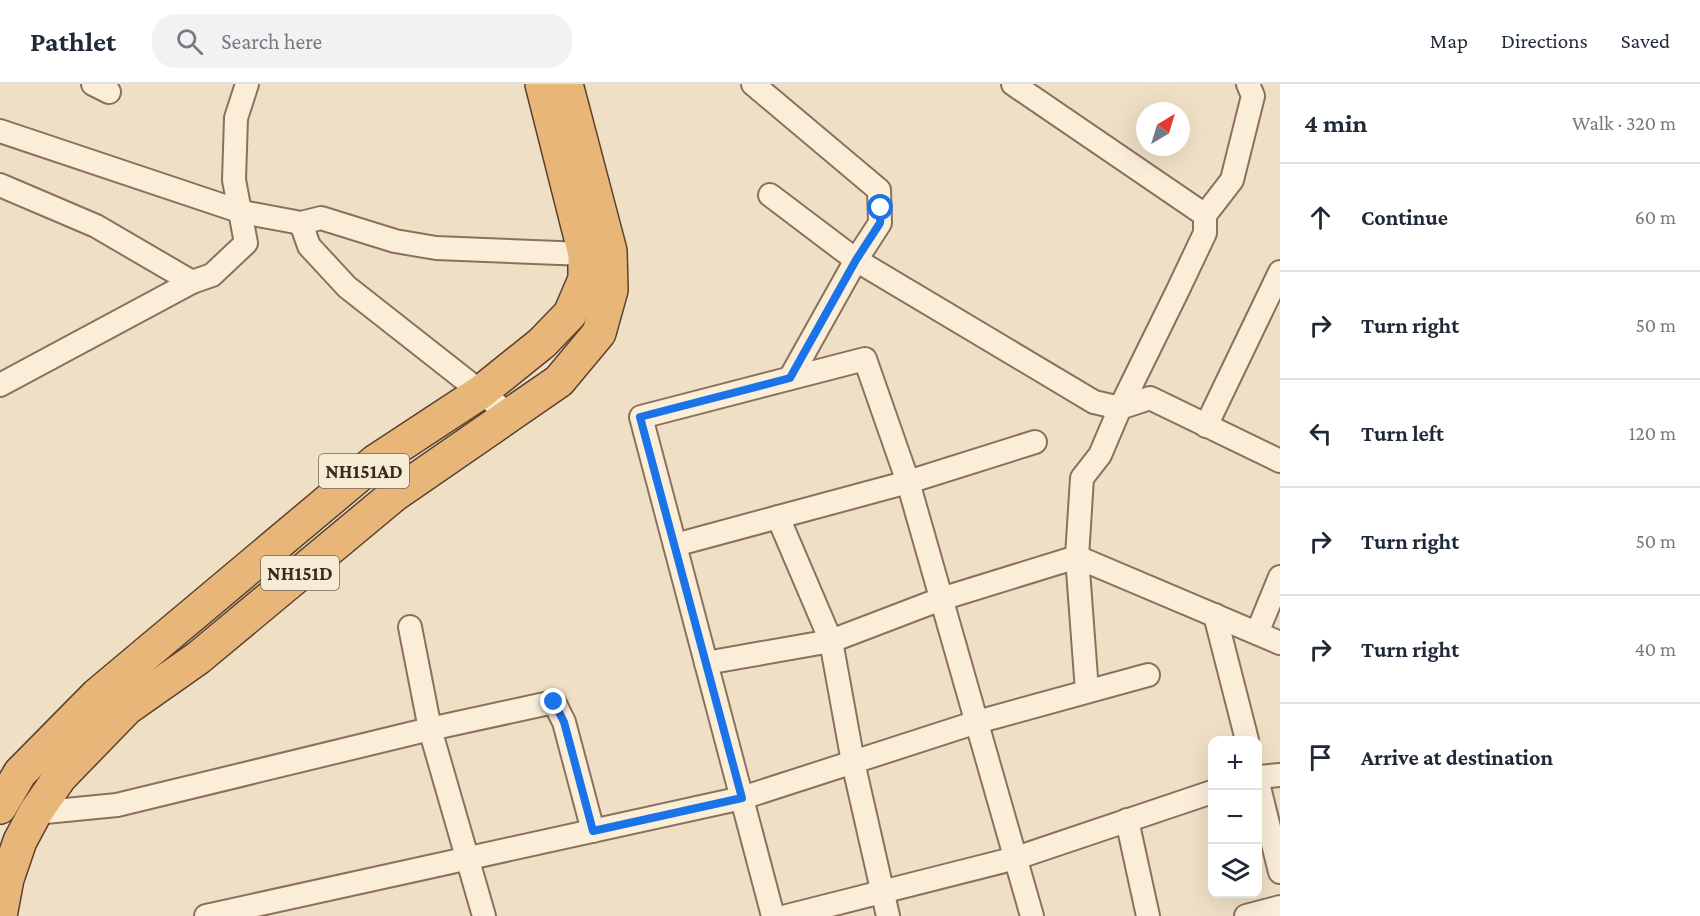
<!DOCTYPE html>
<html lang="en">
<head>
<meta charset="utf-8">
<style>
  body { margin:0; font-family:"Crimson Pro",serif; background:#f2f2f3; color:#1f2937 }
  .controls { position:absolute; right:18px; bottom:18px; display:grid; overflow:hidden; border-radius:12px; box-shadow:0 6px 24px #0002 }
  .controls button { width:54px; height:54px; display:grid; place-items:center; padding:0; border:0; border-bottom:2px solid #e0e1e3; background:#fff; color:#1f2937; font:30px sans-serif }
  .compass { position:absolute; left:1136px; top:18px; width:54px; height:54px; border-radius:50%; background:#fff; box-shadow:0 6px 24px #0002; rotate:38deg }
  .stop { position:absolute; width:18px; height:18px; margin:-14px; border:4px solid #1a73e8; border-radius:50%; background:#fff }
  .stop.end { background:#1a73e8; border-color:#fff; box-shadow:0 2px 6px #0008 }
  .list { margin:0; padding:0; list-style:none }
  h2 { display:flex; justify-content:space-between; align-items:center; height:78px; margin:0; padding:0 24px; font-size:26px }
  h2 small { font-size:20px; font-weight:400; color:#747a83 }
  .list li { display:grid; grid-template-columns:39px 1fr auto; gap:18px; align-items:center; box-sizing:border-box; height:108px; padding:0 24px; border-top:2px solid #e0e1e3 }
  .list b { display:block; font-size:22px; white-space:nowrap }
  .list em { font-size:20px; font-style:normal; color:#747a83 }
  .icon { flex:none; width:33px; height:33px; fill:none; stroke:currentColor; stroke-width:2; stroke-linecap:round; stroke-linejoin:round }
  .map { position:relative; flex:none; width:1280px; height:832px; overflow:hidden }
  header { display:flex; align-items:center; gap:36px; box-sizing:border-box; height:84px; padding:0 30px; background:#fff; border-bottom:2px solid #e0e1e3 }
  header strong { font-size:28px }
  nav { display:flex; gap:33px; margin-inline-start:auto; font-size:21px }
  .search { width:420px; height:54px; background:#f2f2f3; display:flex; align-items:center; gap:15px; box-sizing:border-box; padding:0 21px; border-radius:24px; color:#747a83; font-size:22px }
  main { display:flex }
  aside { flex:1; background:#fff }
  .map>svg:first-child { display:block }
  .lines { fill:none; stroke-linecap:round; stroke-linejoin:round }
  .minor-casing { stroke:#8b715b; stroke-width:26 }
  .trunk-casing { stroke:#59402f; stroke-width:36 }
  .minor { stroke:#faeed9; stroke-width:22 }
  .trunk { stroke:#e8b679; stroke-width:33 }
  .route { stroke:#1a73e8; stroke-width:8 }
  .labels { text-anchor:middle; stroke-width:4.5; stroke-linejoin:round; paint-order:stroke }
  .shield { fill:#f6ebd5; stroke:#736556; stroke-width:1.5 }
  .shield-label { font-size:20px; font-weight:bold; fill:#3b2b1f }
</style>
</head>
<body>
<header>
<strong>Pathlet</strong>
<div class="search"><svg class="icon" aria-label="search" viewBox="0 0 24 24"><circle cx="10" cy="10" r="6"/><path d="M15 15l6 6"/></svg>Search here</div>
<nav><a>Map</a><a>Directions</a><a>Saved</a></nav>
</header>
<main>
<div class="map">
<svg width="1280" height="832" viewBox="0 0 1280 832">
  <rect width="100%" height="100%" fill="#efe0c5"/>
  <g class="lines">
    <defs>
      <g id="minor">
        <path d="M93 0 109 8"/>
        <path d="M753 0 879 106 880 139 856 176 790 294"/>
        <path d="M1013 0 1205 131"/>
        <path d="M0 47 242 128 301 139 321 134 395 157 436 164 585 170"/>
        <path d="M0 101 96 142 192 198"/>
        <path d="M770 111 856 176 1094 318 1120 324 1150 314 1280 377"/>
        <path d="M301 139 309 162 347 203 510 331"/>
        <path d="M0 301 192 198 212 191 246 159 234 96 236 34 247 0"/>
        <path d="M1206 342 1280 188"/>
        <path d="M778 433 831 557 853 678 888 832"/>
        <path d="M675 461 908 398 1035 358"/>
        <path d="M1215 531 1247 656"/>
        <path d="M410 543 430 645 484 832"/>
        <path d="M1257 549 1280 493"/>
        <path d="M706 579 831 557 941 515 1077 473 1280 559"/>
        <path d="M1087 607 1077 473 1082 394 1100 371 1120 324 1177 208 1205 149V131L1232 96 1253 12 1248 0"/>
        <path d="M1258 693 1280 691"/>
        <path d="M1258 699 1280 788"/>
        <path d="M35 729 117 721 430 645 554 618 564 638 593 747"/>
        <path d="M1127 736 1148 832"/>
        <path d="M206 832 742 714 977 638 1148 591"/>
        <path d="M773 832 641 333 865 275 908 398 1032 832"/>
        <path d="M787 832 1016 774 1212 708"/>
        <path d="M1246 832 1280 823"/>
      </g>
      <g id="trunk">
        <path d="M0 723 20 689 97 611 376 377 481 308 542 259 570 230 585 195V170L542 0"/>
        <path d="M0 832 7 795 20 757 35 729 60 693 127 624 198 574 394 411 559 297 599 249 611 206 610 167 566 0"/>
      </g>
    </defs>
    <use href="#minor" class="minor-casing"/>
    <use href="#trunk" class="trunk-casing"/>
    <use href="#minor" class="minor"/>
    <use href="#trunk" class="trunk"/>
  </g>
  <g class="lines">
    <path class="route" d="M554 618 564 638 593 747 742 714 640 333 790 294 856 176 880 139 881 124"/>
  </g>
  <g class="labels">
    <g class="shield">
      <rect x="319" y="370" width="90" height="34" rx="4.5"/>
      <rect x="261" y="472" width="78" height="34" rx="4.5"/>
    </g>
    <g class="shield-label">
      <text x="364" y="394">NH151AD</text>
      <text x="300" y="496">NH151D</text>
    </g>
  </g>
</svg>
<div class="controls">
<button>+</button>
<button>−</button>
<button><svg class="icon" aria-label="layers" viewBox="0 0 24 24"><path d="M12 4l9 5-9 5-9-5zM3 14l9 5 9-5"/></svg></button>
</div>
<svg class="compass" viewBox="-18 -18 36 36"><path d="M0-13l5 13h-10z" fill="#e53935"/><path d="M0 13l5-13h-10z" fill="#747a83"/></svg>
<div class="stop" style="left:881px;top:124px"></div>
<div class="stop end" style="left:554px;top:618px"></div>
</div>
<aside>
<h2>4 min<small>Walk · 320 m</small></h2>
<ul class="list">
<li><svg class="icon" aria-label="ahead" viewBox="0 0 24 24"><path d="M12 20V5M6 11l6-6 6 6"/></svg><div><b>Continue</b></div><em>60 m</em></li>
<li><svg class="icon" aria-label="right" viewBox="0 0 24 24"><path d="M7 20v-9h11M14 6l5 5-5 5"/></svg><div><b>Turn right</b></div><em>50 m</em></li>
<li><svg class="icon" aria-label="left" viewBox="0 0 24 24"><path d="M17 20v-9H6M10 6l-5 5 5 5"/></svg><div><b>Turn left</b></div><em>120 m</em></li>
<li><svg class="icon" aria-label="right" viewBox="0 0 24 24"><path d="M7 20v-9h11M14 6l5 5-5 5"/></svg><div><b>Turn right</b></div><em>50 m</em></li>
<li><svg class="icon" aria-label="right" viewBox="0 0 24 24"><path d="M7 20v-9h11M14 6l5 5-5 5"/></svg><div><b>Turn right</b></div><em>40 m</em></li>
<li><svg class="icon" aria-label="arrive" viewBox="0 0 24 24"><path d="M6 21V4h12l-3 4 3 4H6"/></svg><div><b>Arrive at destination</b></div></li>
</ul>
</aside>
</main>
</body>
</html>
